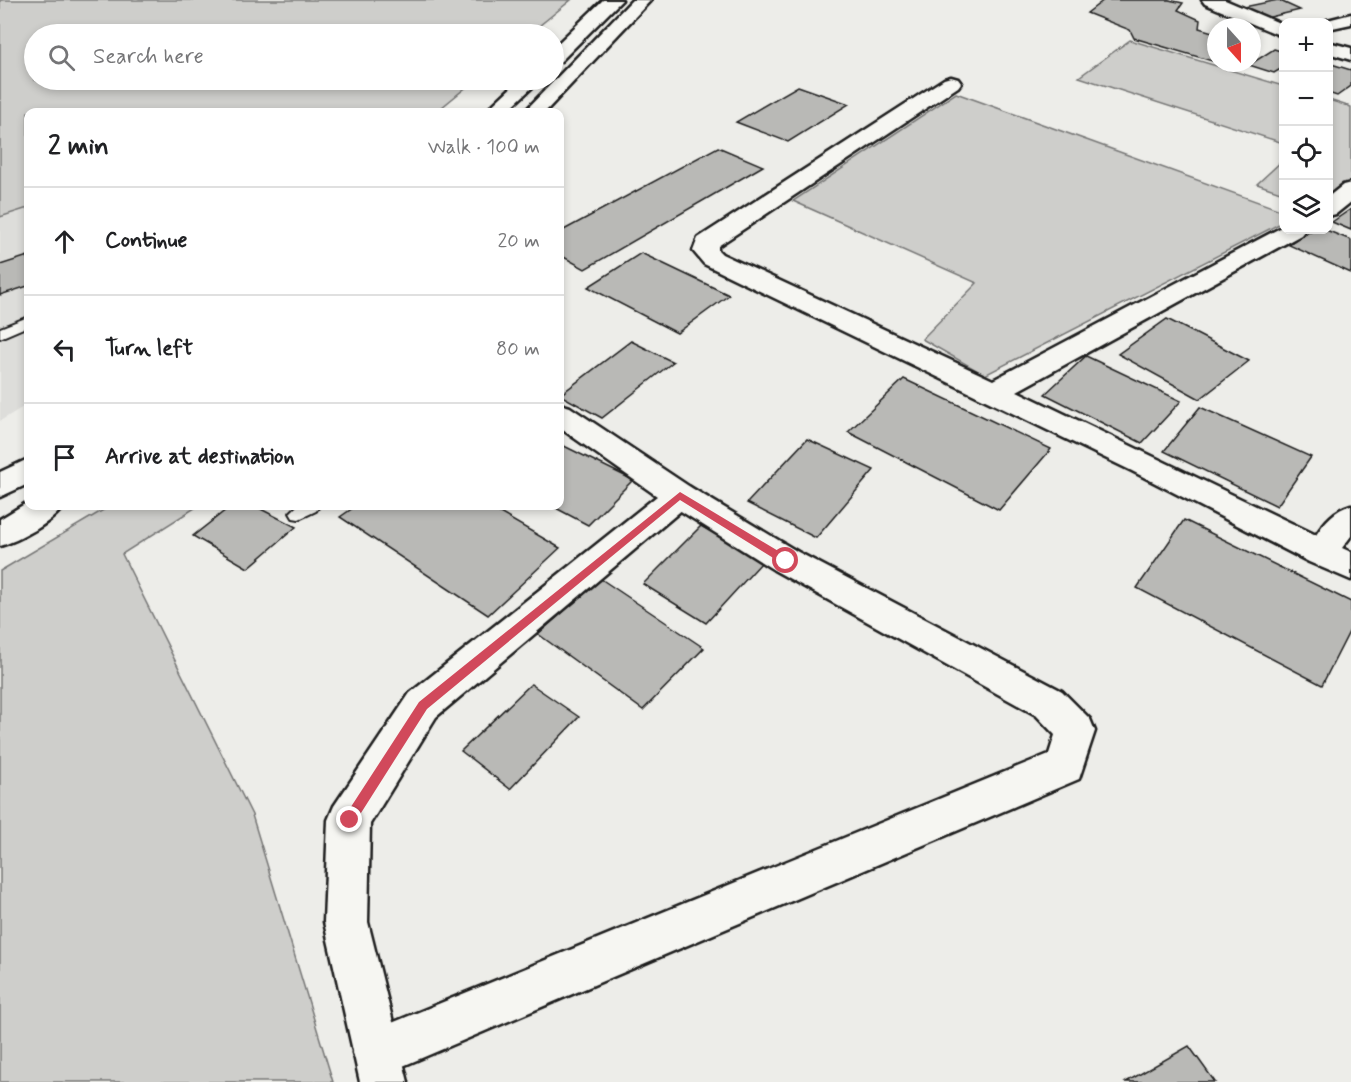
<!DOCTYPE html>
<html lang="en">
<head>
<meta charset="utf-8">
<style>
  body { margin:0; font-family:Mynerve,sans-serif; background:#f6f6f6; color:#202124 }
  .controls { position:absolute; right:18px; top:18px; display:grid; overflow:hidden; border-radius:12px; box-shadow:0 3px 9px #0003 }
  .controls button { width:54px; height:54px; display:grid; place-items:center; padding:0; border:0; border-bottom:2px solid #e0e0e0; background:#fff; color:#202124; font:30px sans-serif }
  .compass { position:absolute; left:1207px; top:18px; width:54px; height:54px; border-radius:50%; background:#fff; box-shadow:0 3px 9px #0003; rotate:159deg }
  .stop { position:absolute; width:18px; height:18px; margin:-14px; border:4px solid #d1495b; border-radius:50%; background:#fff }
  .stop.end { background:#d1495b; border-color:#fff; box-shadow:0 2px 6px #0008 }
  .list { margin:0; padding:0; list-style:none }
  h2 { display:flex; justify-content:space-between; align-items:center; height:78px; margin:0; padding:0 24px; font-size:26px }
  h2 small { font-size:20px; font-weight:400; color:#757577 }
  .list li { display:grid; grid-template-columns:39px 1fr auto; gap:18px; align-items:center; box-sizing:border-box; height:108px; padding:0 24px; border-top:2px solid #e0e0e0 }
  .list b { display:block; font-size:22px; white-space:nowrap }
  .list em { font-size:20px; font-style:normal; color:#757577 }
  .icon { flex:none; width:33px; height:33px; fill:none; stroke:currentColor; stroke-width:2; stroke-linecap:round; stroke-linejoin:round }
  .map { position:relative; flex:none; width:1351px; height:1082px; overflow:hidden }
  .search { position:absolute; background:#fff; box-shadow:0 3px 9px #0003; left:24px; top:24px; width:540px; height:66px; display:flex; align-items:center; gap:15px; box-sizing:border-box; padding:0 21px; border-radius:33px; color:#757577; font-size:22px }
  .panel { position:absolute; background:#fff; box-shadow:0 3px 9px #0003; left:24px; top:108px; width:540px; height:402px; border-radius:12px }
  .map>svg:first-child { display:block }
  .built { fill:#ddddda }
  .green { fill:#cececb; stroke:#757574; stroke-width:1.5 }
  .building { fill:#b9b9b6; stroke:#1c1c1c; stroke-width:1.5 }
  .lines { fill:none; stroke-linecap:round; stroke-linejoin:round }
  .service-casing { stroke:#1c1c1c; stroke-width:4 }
  .minor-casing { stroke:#1c1c1c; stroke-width:5 }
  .tertiary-casing { stroke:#1c1c1c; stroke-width:5 }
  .secondary-casing { stroke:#1c1c1c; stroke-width:5 }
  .service { fill:#f6f6f2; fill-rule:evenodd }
  .minor { fill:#f6f6f2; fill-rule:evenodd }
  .tertiary { fill:#f6f6f2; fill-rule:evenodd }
  .secondary { fill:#f6f6f2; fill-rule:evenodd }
  .route { fill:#d1495b }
</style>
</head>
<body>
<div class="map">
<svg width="1351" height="1082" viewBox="0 0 1351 1082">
  <rect width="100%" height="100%" fill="#edede9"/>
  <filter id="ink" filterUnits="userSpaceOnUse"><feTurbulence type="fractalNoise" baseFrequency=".0167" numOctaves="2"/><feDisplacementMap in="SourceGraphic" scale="12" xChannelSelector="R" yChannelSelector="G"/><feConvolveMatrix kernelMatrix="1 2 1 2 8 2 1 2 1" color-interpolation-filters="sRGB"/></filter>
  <g filter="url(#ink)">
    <path class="built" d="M28 208V404L0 421V217Z"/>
    <g class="green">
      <path d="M0 0H571L529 34H34V80H475L436 112H28V208L0 217Z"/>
      <path d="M1130 40 1283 86V143L1079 77Z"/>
      <path d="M956 93 1283 211V222L985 375 922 339 977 283 793 201Z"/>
      <path d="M1329 100 1351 107V203L1337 211 1329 208Z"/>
      <path d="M1283 160V193L1257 184Z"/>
      <path d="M110 506H198L122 554 252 815 333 1082H0V571Z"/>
    </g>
    <g class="building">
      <path d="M1104 0H1169L1183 3 1178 10 1200 20 1199 28 1216 33V57L1212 61 1134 38 1130 30 1087 13Z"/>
      <path d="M1278 0 1300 10 1266 18 1244 7Z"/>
      <path d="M1274 49 1284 52V67L1274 73 1249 65Z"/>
      <path d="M1328 63 1351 70V86L1337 96 1328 93Z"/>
      <path d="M798 86 849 104 788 142 736 122Z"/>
      <path d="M718 147 763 166 585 269 560 255V232Z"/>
      <path d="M1351 209V230L1332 222Z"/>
      <path d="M1312 230H1326L1351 240V273L1289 245Z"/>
      <path d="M641 253 729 295 677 333 588 287Z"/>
      <path d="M28 256V286L0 295V265Z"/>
      <path d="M1167 319 1249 361 1200 399 1118 354Z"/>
      <path d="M631 341 673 362 602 418 560 395Z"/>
      <path d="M1086 356 1181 401 1142 443 1045 394Z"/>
      <path d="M904 379 1051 449 999 510 848 432Z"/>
      <path d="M1200 407 1311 457 1277 506 1164 451Z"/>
      <path d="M807 439 874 470 816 538 747 503Z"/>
      <path d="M560 444 633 480 588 525 552 506H560Z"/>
      <path d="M231 506H255L296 527 248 568 193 536Z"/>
      <path d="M356 506H488L560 548 488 615 340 517Z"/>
      <path d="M1184 520 1351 602V628L1322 685 1137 588Z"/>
      <path d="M701 526 763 561 706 623 643 584Z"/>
      <path d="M601 579 704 648 643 710 538 634Z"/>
      <path d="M531 684 579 717 510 789 461 751Z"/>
      <path d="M1189 1046 1215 1082H1126Z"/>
    </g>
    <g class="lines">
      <defs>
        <g id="service">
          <path d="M28 317V326L0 338V328Z"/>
          <path d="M297 506H319L316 511 299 519 293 518 290 513Z"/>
        </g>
        <g id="minor">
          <path d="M1202 0H1225L1284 25V37L1205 4Z"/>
          <path d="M1351 14V24L1328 29V22H1320Z"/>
          <path d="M1328 42 1351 48V60L1328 53Z"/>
          <path d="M951 77 958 79 961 83 958 87 718 246V250L722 254 993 380 1284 226V230H1305L1301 235 1017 391 1316 535C1325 521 1335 510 1351 505V536L1342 548 1351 552V580L1309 562 1132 471 704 264 693 251 698 238 944 79Z"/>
          <path d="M1351 183V202L1336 214 1328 216V197L1343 185Z"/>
          <path d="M679 484 690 487 798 552 1062 691 1090 719 1095 731 1079 779 377 1077 360 1070 353 1053 360 1036 1049 754 1055 735 1036 715 774 570 668 503 663 495 668 487Z"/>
        </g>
        <path id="tertiary" d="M560 404 570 407 690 487 695 495 690 503 436 717 370 824 368 922 408 1082H360L324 922 328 820 334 806 410 693 657 496 560 428Z"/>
        <g id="secondary">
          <path d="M603 0H622L561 61 554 63V47Z"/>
          <path d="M632 0H651L545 112H524Z"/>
          <path d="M519 80H540L506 112H485Z"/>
          <path d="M28 459V484L0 497V472Z"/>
          <path d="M28 502V506H63C54 522 18 541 0 546V519Z"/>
        </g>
      </defs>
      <use href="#service" class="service-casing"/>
      <use href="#minor" class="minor-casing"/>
      <use href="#tertiary" class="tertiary-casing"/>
      <use href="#secondary" class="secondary-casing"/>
      <use href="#service" class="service"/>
      <use href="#minor" class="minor"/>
      <use href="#tertiary" class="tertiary"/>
      <use href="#secondary" class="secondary"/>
    </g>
  </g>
  <path class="route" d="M680 492 790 558V564H783L680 500 427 709 354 824H345V816L419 702Z"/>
</svg>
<div class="controls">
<button>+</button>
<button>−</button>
<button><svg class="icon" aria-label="locate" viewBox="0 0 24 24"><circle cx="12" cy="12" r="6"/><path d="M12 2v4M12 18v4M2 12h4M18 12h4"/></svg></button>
<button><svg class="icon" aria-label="layers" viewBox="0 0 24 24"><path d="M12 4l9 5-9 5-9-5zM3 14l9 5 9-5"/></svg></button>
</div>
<svg class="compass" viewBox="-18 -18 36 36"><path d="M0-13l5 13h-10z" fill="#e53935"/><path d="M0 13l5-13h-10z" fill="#757577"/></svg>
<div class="stop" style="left:786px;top:561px"></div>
<div class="stop end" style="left:350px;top:820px"></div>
<div class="search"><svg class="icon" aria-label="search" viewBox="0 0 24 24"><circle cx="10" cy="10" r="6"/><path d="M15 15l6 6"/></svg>Search here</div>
<section class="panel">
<h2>2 min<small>Walk · 100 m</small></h2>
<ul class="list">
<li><svg class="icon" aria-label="ahead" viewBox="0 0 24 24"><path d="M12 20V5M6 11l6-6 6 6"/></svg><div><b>Continue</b></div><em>20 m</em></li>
<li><svg class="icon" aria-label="left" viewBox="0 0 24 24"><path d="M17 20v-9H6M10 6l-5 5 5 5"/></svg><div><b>Turn left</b></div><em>80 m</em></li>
<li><svg class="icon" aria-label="arrive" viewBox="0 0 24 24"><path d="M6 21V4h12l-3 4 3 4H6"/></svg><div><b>Arrive at destination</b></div></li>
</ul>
</section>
</div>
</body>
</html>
